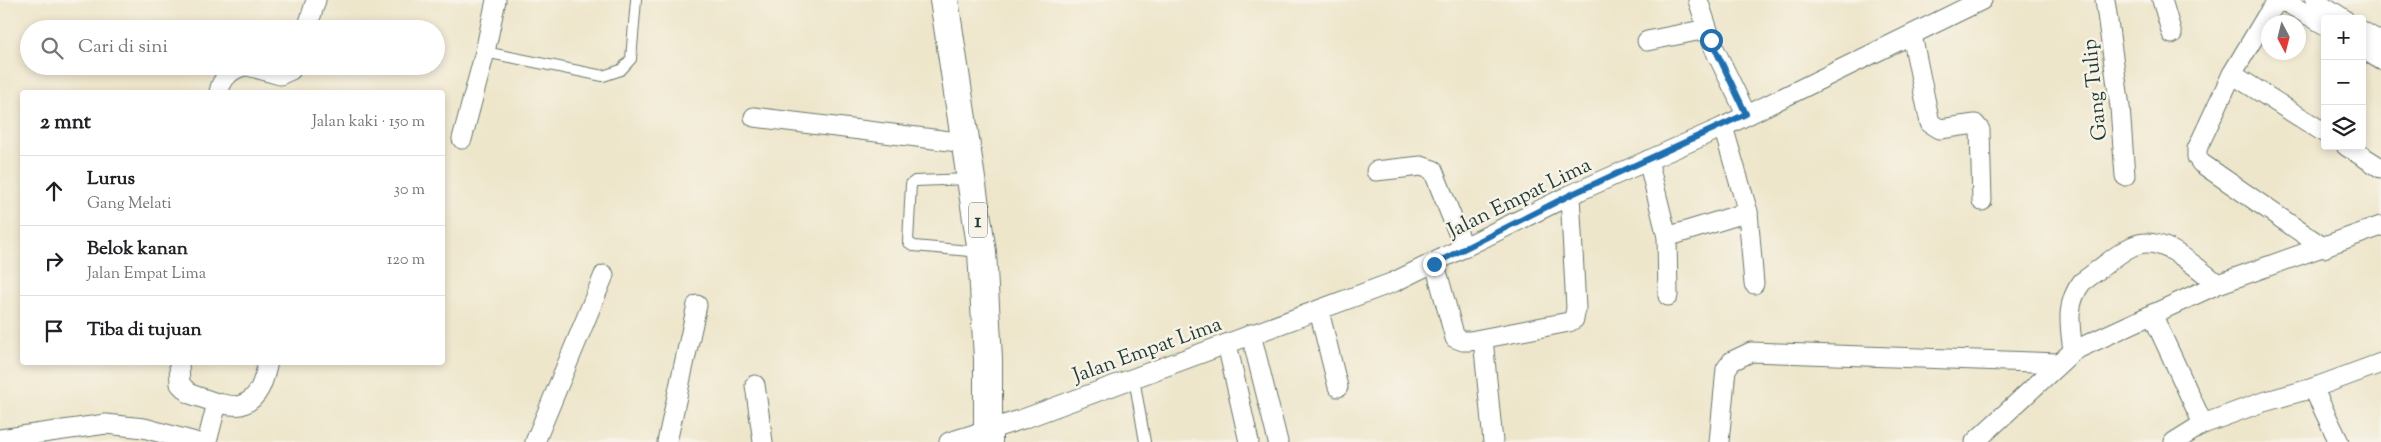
<!DOCTYPE html>
<html lang="id">
<head>
<meta charset="utf-8">
<style>
  body { margin:0; font-family:"Sorts Mill Goudy",serif; background:#f6f6f6; color:#202124 }
  .controls { position:absolute; right:15px; top:15px; display:grid; overflow:hidden; border-radius:5px; box-shadow:0 2px 8px #0003 }
  .controls button { width:45px; height:45px; display:grid; place-items:center; padding:0; border:0; border-bottom:1px solid #e0e0e0; background:#fff; color:#202124; font:25px sans-serif }
  .compass { position:absolute; left:2261px; top:15px; width:45px; height:45px; border-radius:50%; background:#fff; box-shadow:0 2px 8px #0003; rotate:173deg }
  .stop { position:absolute; width:15px; height:15px; margin:-11px; border:4px solid #1f6fb2; border-radius:50%; background:#fff }
  .stop.end { background:#1f6fb2; border-color:#fff; box-shadow:0 1px 5px #0008 }
  .list { margin:0; padding:0; list-style:none }
  h2 { display:flex; justify-content:space-between; align-items:center; height:65px; margin:0; padding:0 20px; font-size:21px }
  h2 small { font-size:16px; font-weight:400; color:#757577 }
  .list li { display:grid; grid-template-columns:32px 1fr auto; gap:15px; align-items:center; box-sizing:border-box; height:70px; padding:0 20px; border-top:1px solid #e0e0e0 }
  .list b { display:block; font-size:19px; white-space:nowrap }
  .list p { margin:0; font-size:16px; white-space:nowrap; color:#757577 }
  .list em { font-size:16px; font-style:normal; color:#757577 }
  .icon { flex:none; width:28px; height:28px; fill:none; stroke:currentColor; stroke-width:2; stroke-linecap:round; stroke-linejoin:round }
  .map { position:relative; flex:none; width:2381px; height:442px; overflow:hidden }
  .search { position:absolute; background:#fff; box-shadow:0 2px 8px #0003; left:20px; top:20px; width:425px; height:55px; display:flex; align-items:center; gap:12px; box-sizing:border-box; padding:0 18px; border-radius:28px; color:#757577; font-size:19px }
  .panel { position:absolute; background:#fff; box-shadow:0 2px 8px #0003; left:20px; top:90px; width:425px; height:275px; border-radius:5px }
  .map>svg:first-child { display:block }
  .lines { fill:none; stroke-linecap:round; stroke-linejoin:round }
  .lane-casing { stroke:#677869; stroke-width:12 }
  .street-casing { stroke:#677869; stroke-width:21 }
  .highway-casing { stroke:#677869; stroke-width:30 }
  .lane { stroke:#fff; stroke-width:10 }
  .street { stroke:#fff; stroke-width:19 }
  .highway { stroke:#fff; stroke-width:28 }
  .route { stroke:#1f6fb2; stroke-width:6 }
  .labels { text-anchor:middle; stroke-width:5; stroke-linejoin:round; paint-order:stroke }
  .shield { fill:#f7f3e8; stroke:#60746a; stroke-width:1 }
  .shield-label { font-size:20px; font-weight:bold; fill:#1f3d34 }
  .street-label { font-size:21px; fill:#1f3d34; stroke:#f7f3e8 }
</style>
</head>
<body>
<div class="map">
<svg width="2381" height="442" viewBox="0 0 2381 442">
  <rect width="100%" height="100%" fill="#f7f3e8"/>
  <filter id="ink" filterUnits="userSpaceOnUse"><feTurbulence type="fractalNoise" baseFrequency=".02" numOctaves="2"/><feDisplacementMap in="SourceGraphic" scale="10" xChannelSelector="R" yChannelSelector="G"/><feConvolveMatrix kernelMatrix="1 2 1 2 8 2 1 2 1" color-interpolation-filters="sRGB"/></filter>
  <filter id="wash" filterUnits="userSpaceOnUse"><feTurbulence type="fractalNoise" baseFrequency=".0096" numOctaves="4" result="noise"/><feDisplacementMap in="SourceGraphic" scale="20" xChannelSelector="R" yChannelSelector="G"/><feGaussianBlur stdDeviation="1.12" result="paint"/><feColorMatrix in="noise" values="0 0 0 0 0 0 0 0 0 0 0 0 0 0 0 0 0 1.4 0 .05"/><feComposite in="paint" operator="in"/></filter>
  <g filter="url(#wash)">
    <rect width="100%" height="100%" fill="#eee6cb"/>
  </g>
  <g filter="url(#ink)">
    <g class="lines">
      <defs>
        <g id="lane">
          <path d="M485 52 603 76 621 70 631 59 636 0"/>
          <path d="M970 179 915 181 911 184 908 242 914 246 981 252"/>
          <path d="M1134 378 1145 442"/>
        </g>
        <g id="street">
          <path d="M1698 0 1714 48 1746 114"/>
          <path d="M2105 0 2120 107 2125 176"/>
          <path d="M2162 0 2172 34"/>
          <path d="M2315 0 2344 19"/>
          <path d="M2325 25 2286 2 2276 3 2266 17 2232 74 2325 133"/>
          <path d="M307 29 316 0"/>
          <path d="M2362 31 2381 42"/>
          <path d="M1912 35 1930 123 1940 129 1975 124 1980 130 1982 201"/>
          <path d="M1647 41 1707 29"/>
          <path d="M2362 48 2381 60"/>
          <path d="M248 66 280 75 291 70 293 66"/>
          <path d="M2232 74 2197 149V157L2201 163 2324 248"/>
          <path d="M219 92C221 79 232 68 245 66"/>
          <path d="M754 117 966 143"/>
          <path d="M1723 127 1748 212 1754 284"/>
          <path d="M462 139 485 52 496 0"/>
          <path d="M2346 146 2381 168"/>
          <path d="M1648 160 1667 237 1668 296"/>
          <path d="M1376 171 1421 166 1433 170 1464 248"/>
          <path d="M1667 237 1748 212"/>
          <path d="M1435 264 1455 338 1463 341H1470L1569 322 1574 319 1576 308 1570 195"/>
          <path d="M1319 311 1338 387"/>
          <path d="M2152 314 2203 424"/>
          <path d="M1251 334 1278 442"/>
          <path d="M1483 339 1493 442"/>
          <path d="M1227 344 1249 442"/>
          <path d="M2073 351C2070 326 2065 304 2082 282 2097 272 2117 253 2133 246 2162 232 2197 269 2218 284"/>
          <path d="M179 362 180 384 190 394 217 403 207 442"/>
          <path d="M755 385 763 442"/>
          <path d="M2313 388 2339 442"/>
          <path d="M217 403C224 404 235 407 241 405 260 399 264 379 268 362"/>
          <path d="M0 439 106 424 144 428 195 442"/>
          <path d="M535 442 604 275"/>
          <path d="M667 442 697 305"/>
          <path d="M949 442 1023 419 1394 282 1570 195 1723 127 1982 0"/>
          <path d="M1719 442 1726 369 1732 361 1751 352 2058 363"/>
          <path d="M1975 442 2073 351 2218 284 2381 226"/>
          <path d="M2174 442 2203 424 2260 403 2313 388 2381 363"/>
        </g>
        <path id="highway" d="M944 0 982 252 988 359V442"/>
      </defs>
      <use href="#lane" class="lane-casing"/>
      <use href="#street" class="street-casing"/>
      <use href="#highway" class="highway-casing"/>
      <use href="#lane" class="lane"/>
      <use href="#street" class="street"/>
      <use href="#highway" class="highway"/>
    </g>
  </g>
  <g class="lines" filter="url(#ink)">
    <path class="route" d="M1434 264 1570 195 1746 114 1711 40"/>
  </g>
  <g class="labels">
    <rect class="shield" x="969" y="202.5" width="18" height="35" rx="4"/>
    <g class="shield-label">
      <text x="978" y="227">1</text>
    </g>
    <g class="street-label">
      <text transform="translate(2094 90) rotate(-96)" y="7">Gang Tulip</text>
      <text transform="translate(1519 197) rotate(-26)" y="7">Jalan Empat Lima</text>
      <text transform="translate(1147 349) rotate(-20)" y="7">Jalan Empat Lima</text>
    </g>
  </g>
</svg>
<div class="controls">
<button>+</button>
<button>−</button>
<button><svg class="icon" aria-label="layers" viewBox="0 0 24 24"><path d="M12 4l9 5-9 5-9-5zM3 14l9 5 9-5"/></svg></button>
</div>
<svg class="compass" viewBox="-18 -18 36 36"><path d="M0-13l5 13h-10z" fill="#e53935"/><path d="M0 13l5-13h-10z" fill="#757577"/></svg>
<div class="stop" style="left:1711px;top:40px"></div>
<div class="stop end" style="left:1434px;top:264px"></div>
<div class="search"><svg class="icon" aria-label="search" viewBox="0 0 24 24"><circle cx="10" cy="10" r="6"/><path d="M15 15l6 6"/></svg>Cari di sini</div>
<section class="panel">
<h2>2 mnt<small>Jalan kaki · 150 m</small></h2>
<ul class="list">
<li><svg class="icon" aria-label="ahead" viewBox="0 0 24 24"><path d="M12 20V5M6 11l6-6 6 6"/></svg><div><b>Lurus</b><p>Gang Melati</p></div><em>30 m</em></li>
<li><svg class="icon" aria-label="right" viewBox="0 0 24 24"><path d="M7 20v-9h11M14 6l5 5-5 5"/></svg><div><b>Belok kanan</b><p>Jalan Empat Lima</p></div><em>120 m</em></li>
<li><svg class="icon" aria-label="arrive" viewBox="0 0 24 24"><path d="M6 21V4h12l-3 4 3 4H6"/></svg><div><b>Tiba di tujuan</b></div></li>
</ul>
</section>
</div>
</body>
</html>
